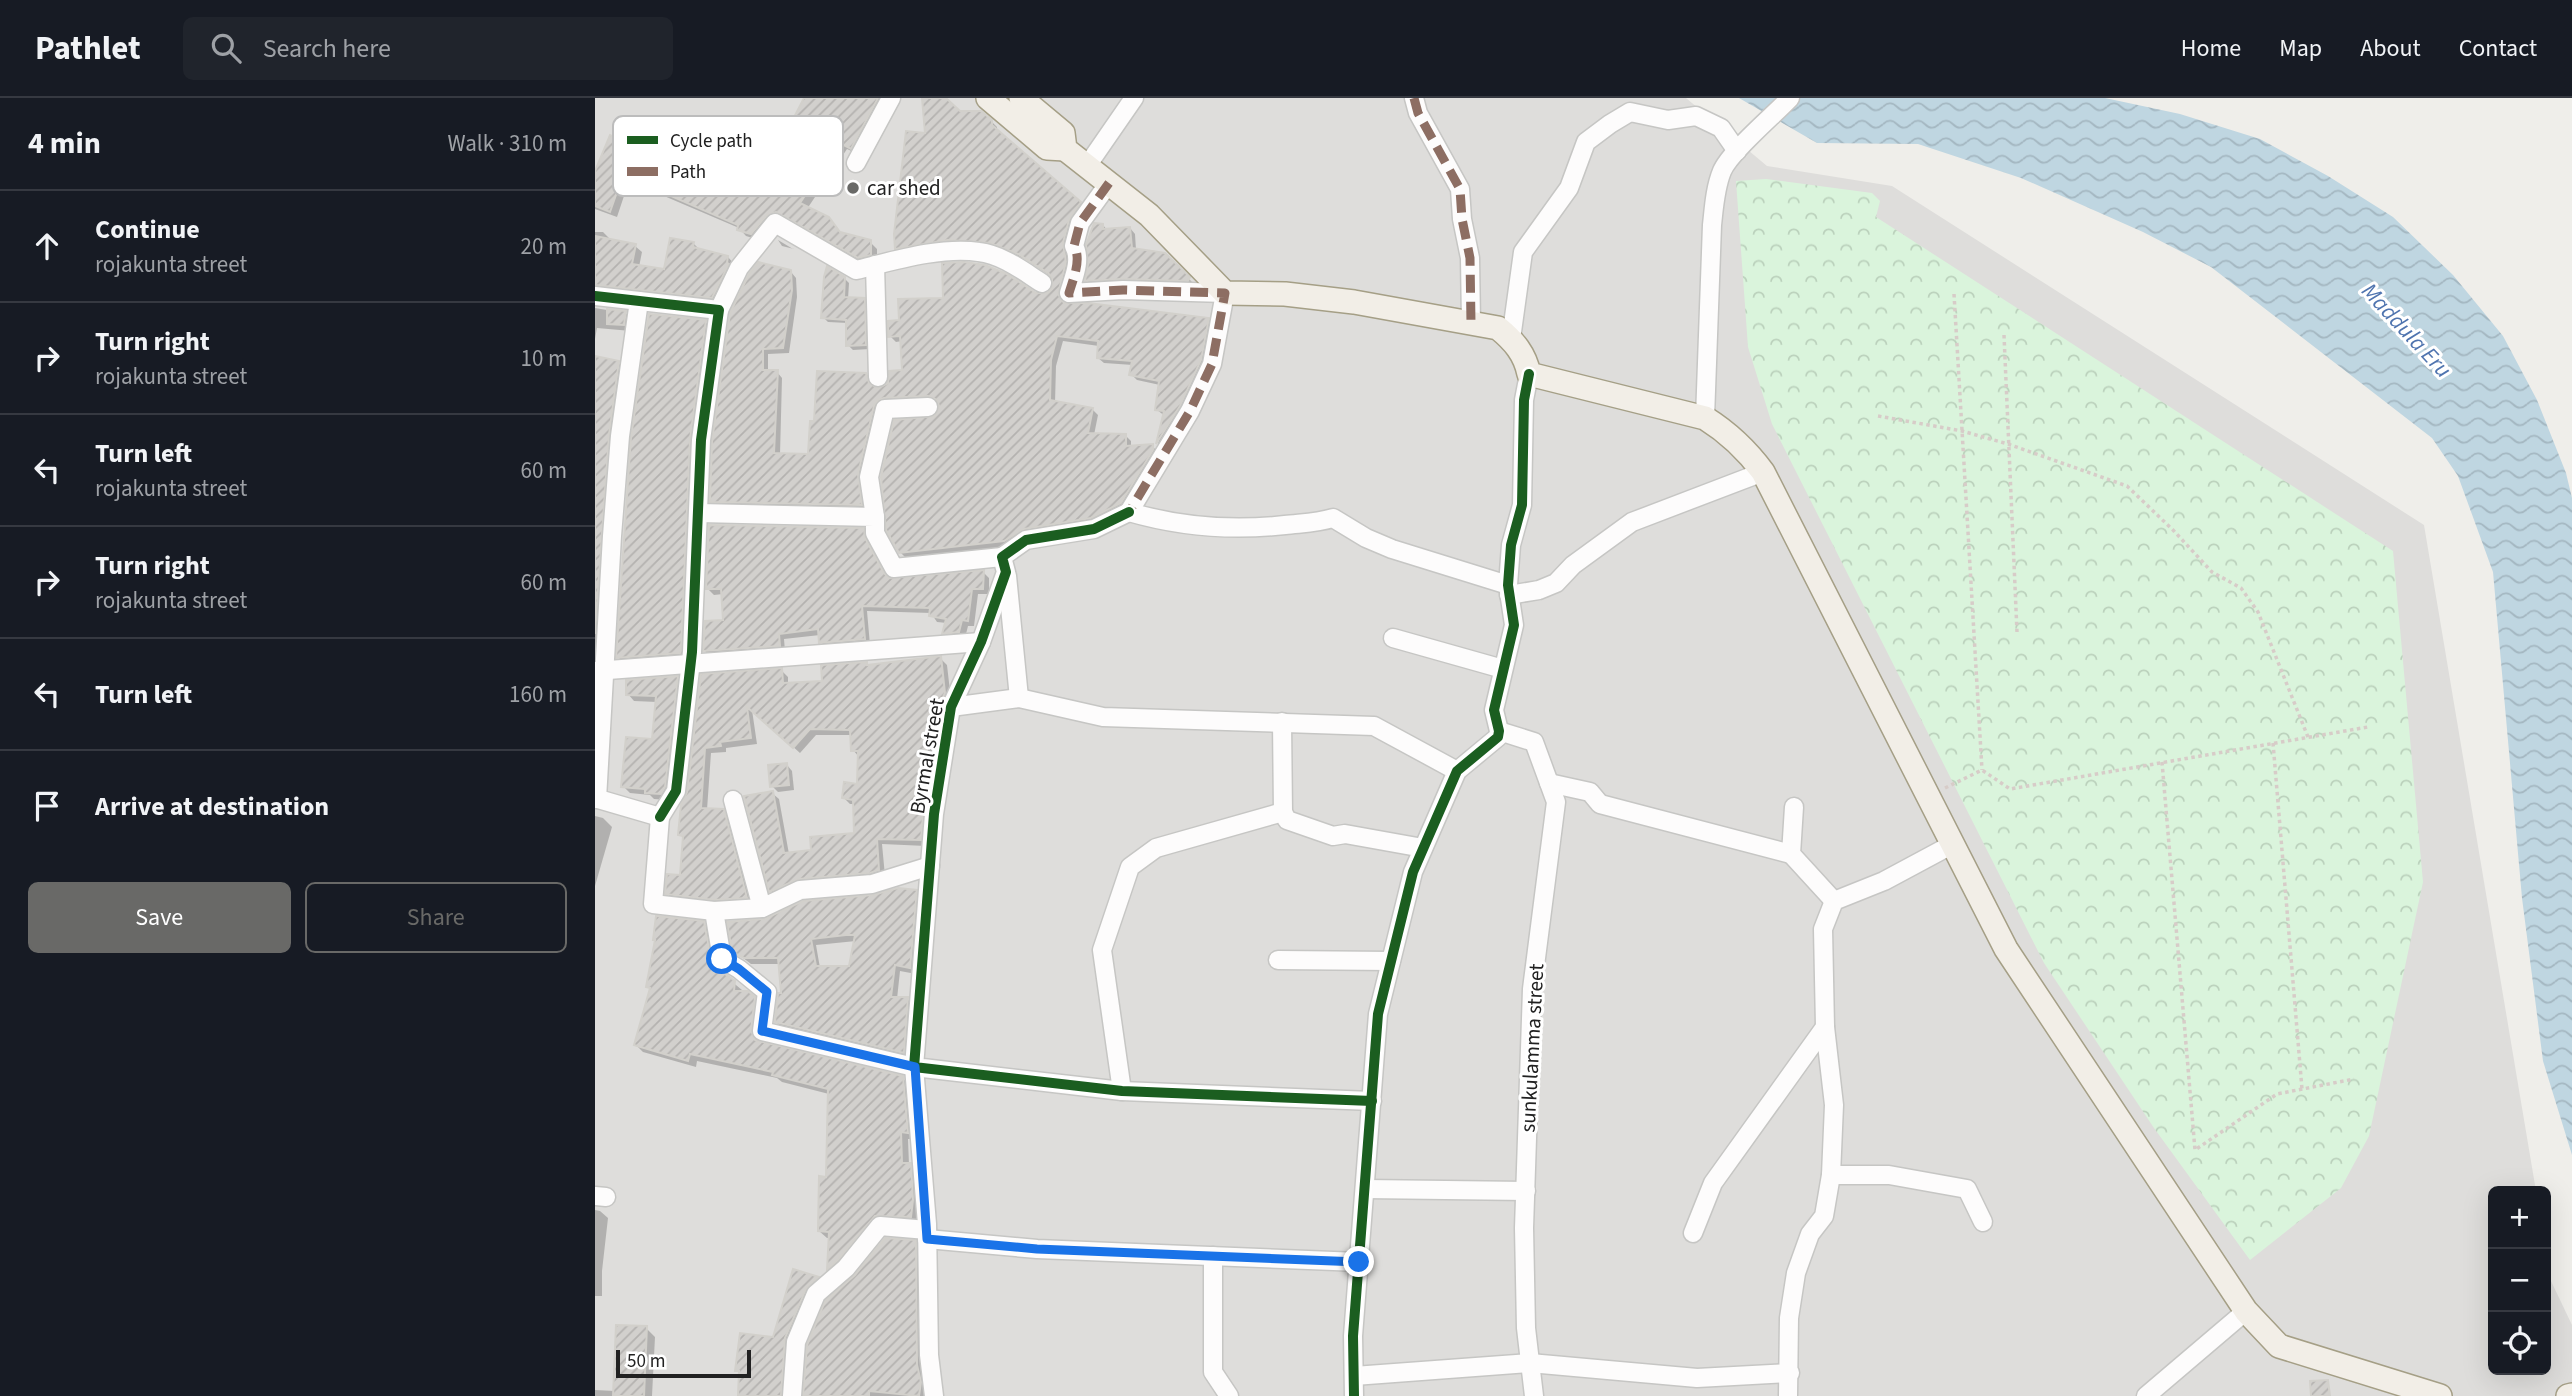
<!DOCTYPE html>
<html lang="en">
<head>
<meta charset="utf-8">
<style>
  body { margin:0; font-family:"Source Sans 3",sans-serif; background:#20242c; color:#f1f3f6 }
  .controls { position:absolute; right:21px; bottom:21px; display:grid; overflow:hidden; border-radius:10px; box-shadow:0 7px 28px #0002 }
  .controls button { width:63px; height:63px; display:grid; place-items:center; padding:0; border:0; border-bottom:2px solid #363941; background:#171b24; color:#f1f3f6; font:35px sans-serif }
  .scale { position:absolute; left:21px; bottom:18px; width:135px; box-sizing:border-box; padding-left:7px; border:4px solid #212121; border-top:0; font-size:19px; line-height:24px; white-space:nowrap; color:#212121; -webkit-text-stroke:5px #fff; paint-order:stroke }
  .stop { position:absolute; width:21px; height:21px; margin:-16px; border:5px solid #1a73e8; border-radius:50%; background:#fff }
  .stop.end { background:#1a73e8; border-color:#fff; box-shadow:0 2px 7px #0008 }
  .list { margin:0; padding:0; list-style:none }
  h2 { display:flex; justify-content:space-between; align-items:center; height:91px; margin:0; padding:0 28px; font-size:30px }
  h2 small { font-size:23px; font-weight:400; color:#9ea1a6 }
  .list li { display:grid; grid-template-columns:46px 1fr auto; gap:21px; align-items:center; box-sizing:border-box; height:112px; padding:0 28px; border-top:2px solid #363941 }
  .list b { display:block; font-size:26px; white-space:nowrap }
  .list p { margin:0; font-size:23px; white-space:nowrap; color:#9ea1a6 }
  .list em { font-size:23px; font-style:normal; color:#9ea1a6 }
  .actions { display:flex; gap:14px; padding:21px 28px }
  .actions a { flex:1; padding:16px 0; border:2px solid #696967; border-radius:10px; text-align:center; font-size:24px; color:#696967 }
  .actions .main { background:#696967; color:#fff }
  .icon { flex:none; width:38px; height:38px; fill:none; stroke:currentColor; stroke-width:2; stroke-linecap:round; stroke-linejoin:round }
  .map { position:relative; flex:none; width:1977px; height:1298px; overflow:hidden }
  header { display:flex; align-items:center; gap:42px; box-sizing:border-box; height:98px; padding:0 35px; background:#171b24; border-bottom:2px solid #363941 }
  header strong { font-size:33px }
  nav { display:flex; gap:38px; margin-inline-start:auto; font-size:24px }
  .search { width:490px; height:63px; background:#20242c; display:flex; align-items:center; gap:18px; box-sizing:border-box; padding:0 24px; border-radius:10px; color:#9ea1a6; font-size:26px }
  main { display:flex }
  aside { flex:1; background:#171b24 }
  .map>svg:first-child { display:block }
  .residential { fill:#dedddb }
  .park { fill:url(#park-crowns) }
  .water { fill:url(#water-waves) }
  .shadow { fill:#0003; fill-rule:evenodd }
  .building { fill:url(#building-hatch); stroke:#d2d0cb; stroke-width:2; fill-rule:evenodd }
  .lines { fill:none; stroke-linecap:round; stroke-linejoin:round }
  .minor-casing { stroke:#c6c6c4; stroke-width:21 }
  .major-casing { stroke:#a59f86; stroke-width:26 }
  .path { stroke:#d7ccc8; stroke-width:3.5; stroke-dasharray:3.5 3.5; stroke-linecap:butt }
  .minor { stroke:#fdfcfc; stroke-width:18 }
  .major { stroke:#f2eee7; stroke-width:23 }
  .quiet { stroke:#8d6e63; stroke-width:9; stroke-dasharray:18 9; stroke-linecap:butt }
  .cycleway-casing { stroke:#fff; stroke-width:15 }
  .cycleway { stroke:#1b5e20; stroke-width:10 }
  .route { stroke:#1a73e8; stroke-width:9 }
  .poi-dot { fill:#696967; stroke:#fff; stroke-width:2.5 }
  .labels { text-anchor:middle; stroke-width:6; stroke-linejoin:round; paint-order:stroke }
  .poi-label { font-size:21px; fill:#212121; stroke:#fff; text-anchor:start }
  .street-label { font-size:21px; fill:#212121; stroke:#fff }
  .water-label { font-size:23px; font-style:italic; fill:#4f74af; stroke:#fff }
  .key { fill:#fff; stroke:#bcbcbc; stroke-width:2 }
  .key-label { font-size:19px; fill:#212121 }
</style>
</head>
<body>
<header>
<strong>Pathlet</strong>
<div class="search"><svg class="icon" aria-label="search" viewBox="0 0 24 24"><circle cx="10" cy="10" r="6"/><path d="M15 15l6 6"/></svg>Search here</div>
<nav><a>Home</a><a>Map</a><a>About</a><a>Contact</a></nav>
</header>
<main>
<aside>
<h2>4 min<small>Walk · 310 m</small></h2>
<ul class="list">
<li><svg class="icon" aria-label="ahead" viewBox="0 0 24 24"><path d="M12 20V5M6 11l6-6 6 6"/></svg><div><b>Continue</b><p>rojakunta street</p></div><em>20 m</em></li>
<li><svg class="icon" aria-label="right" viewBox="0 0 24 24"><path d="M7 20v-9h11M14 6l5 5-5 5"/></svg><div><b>Turn right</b><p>rojakunta street</p></div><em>10 m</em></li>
<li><svg class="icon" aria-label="left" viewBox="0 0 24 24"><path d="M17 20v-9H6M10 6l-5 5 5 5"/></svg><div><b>Turn left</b><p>rojakunta street</p></div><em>60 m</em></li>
<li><svg class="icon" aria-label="right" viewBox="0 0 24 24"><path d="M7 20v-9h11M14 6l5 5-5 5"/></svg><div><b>Turn right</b><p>rojakunta street</p></div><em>60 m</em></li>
<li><svg class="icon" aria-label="left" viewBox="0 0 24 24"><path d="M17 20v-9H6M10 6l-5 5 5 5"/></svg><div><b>Turn left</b></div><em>160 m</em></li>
<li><svg class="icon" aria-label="arrive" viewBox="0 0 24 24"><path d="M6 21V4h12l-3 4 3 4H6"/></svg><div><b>Arrive at destination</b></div></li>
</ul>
<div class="actions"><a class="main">Save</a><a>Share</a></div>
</aside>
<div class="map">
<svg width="1977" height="1298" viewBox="0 0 1977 1298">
  <defs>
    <pattern id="park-crowns" width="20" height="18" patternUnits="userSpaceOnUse" patternTransform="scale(1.75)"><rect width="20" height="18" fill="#daf4dc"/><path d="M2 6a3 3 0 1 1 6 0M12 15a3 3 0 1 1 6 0" fill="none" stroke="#bbd1bc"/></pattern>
    <pattern id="water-waves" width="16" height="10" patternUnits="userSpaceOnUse" patternTransform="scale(1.75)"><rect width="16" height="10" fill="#bfd6e1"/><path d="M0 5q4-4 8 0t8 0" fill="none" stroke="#a4b7c1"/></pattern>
    <pattern id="building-hatch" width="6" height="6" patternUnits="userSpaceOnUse" patternTransform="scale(1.75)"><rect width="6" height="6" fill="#d2d0cd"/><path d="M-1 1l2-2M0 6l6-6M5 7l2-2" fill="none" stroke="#b4b2b0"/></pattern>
  </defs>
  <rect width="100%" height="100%" fill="#efeeea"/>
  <path class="residential" d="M0 0H1091L1172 68 1297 88 1829 427 1941 1093H1898V1272H1951V1154L1956 1183 1977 1227V1298H0Z"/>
  <path class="park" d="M1171 81 1277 95 1285 103 1281 119 1798 453 1828 784 1774 1038 1746 1090 1655 1162 1559 1030 1449 865 1177 326 1153 249 1141 83Z"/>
  <path class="water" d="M1144 0H1510L1585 16 1665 41 1733 78 1798 119 1858 177 1908 238 1942 302 1971 375 1977 400V1057L1948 963 1927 800 1898 474 1863 378 1837 340 1616 169 1548 134 1426 80 1323 46 1222 45Z"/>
  <g class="shadow">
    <path d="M211 0H294L263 56 252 51 212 111 246 136 275 144 282 151V163L271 166 189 120 178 124 164 142 151 138 144 130 34 83 22 119 0 111V77L16 39 156 99Z"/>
    <path d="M327 0H349L364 15 396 23 402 29V34L491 111 468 199 469 206 613 221 619 227 611 269 568 350 563 346 570 318 562 312 565 287 542 282 536 276 538 267 509 265 503 260 504 248 468 243 461 268 460 305 497 311 503 317 499 337H530L536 343V349L557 348 563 354 532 411 502 425 416 448 311 460 305 454 345 305 340 303 296 305 272 412 122 409 117 403 155 177 196 174 201 180 202 199 194 255 173 256V274H182L187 280 185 357 215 358 221 325 271 276 277 282 278 290 283 292 309 274 307 243 301 244 295 238 441 197H452L459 191V180L430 161 402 150 307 155 302 150 332 37Z"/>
    <path d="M508 127 512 132 535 130 540 136 541 152 569 156 599 186 497 187 492 182Z"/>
    <path d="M0 134H8L15 141 40 148 47 154 44 169 71 173 98 145 106 153 133 159 139 166 124 206 0 197Z"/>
    <path d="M183 142 198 151H199L187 148Z"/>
    <path d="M249 180 254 185 253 201H269L273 206 275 251 258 252 253 247V225L233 224 228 219Z"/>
    <path d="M0 210 30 215 37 221 36 233 2 230 0 241Z"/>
    <path d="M110 224 116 229 90 560 29 565 23 559Z"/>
    <path d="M0 260 23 265 30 272 5 568 0 570Z"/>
    <path d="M268 432 274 438 275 448 292 479 299 483 388 474 394 480V496H383L379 528H373L370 540 355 541 349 535 352 525 342 524 336 515 272 513 275 547 232 550 226 544 225 537 189 541 190 553 116 559 110 553 130 523 128 496 119 497 113 491Z"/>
    <path d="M345 560 352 567 356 602 352 610 344 611 346 644 337 645 339 679 338 695H333L335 713 331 748 287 746 290 778 182 799 176 793 177 695 184 701 194 756 218 754 260 737V706H255L248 699 264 688V659L258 652 257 637H221L205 655 157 612 162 646 131 650V654L116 655 112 712 128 713 135 720 158 805 127 807 78 802 72 795 86 778 89 741 85 736 94 695 107 578 186 572 193 579V586L229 585 271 566 274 568Z"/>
    <path d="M82 580 89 587 73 702 59 701 55 697 35 695 28 688 59 643 62 604 39 603 33 596Z"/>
    <path d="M192 667 197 673 199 692 183 694 177 688Z"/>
    <path d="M0 718 8 720 17 729 0 788Z"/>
    <path d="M321 794 327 800 321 876 305 873 302 901H312L319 907 314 960 188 930 181 924 188 897 185 866H156L139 853 170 823ZM261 843 255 869 225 870 221 847Z"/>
    <path d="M108 825 116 833 124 873 147 892 153 941H156L161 903 166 908 162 941 164 945 307 980 315 987 319 1041H313L314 1067 322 1074 323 1126 288 1124 240 1178 233 1171 235 1140H232L224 1133 232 1080 234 996 187 984 182 980 102 963 101 969 48 954 41 947 56 892 53 889Z"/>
    <path d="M0 1112 5 1113 13 1120 7 1173V1198H0Z"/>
    <path d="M320 1144 328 1152 333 1298H210Z"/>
    <path d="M200 1173 223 1180 230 1188 218 1200 194 1298H145V1275L142 1272 179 1241Z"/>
    <path d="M51 1230 60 1239 57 1298H0V1292L20 1293Z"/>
  </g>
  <g class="building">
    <path d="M209 0H283L256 51 245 45 205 105 234 119 245 134 276 142V157L263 160 181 114 172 117 156 136 142 132 143 127 28 77 15 114 0 108V73L15 37 156 97 171 66 168 64 193 26 195 27Z"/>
    <path d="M327 0H351L365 13H386L397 22V27L486 104 474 122 468 145 471 164 463 196 469 205H493L614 220 606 262 585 308 561 346 569 313 560 312 564 283 534 277 537 263 502 260 503 243 462 238 456 262 455 302 498 310 493 335 531 336V348L558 346V352L526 405 496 420 429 431 409 443 304 455 291 432 286 379 299 322 340 318 344 308 342 302 333 298 289 300 283 302 279 308 263 376 267 407 115 404 117 343 135 215 154 176 163 164 196 172 197 192 188 250 168 251V272H183L179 355 213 356 215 323H219L222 273 271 275 274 285 283 290 293 285 294 273 307 272 305 238 293 239V223L304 222 303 201 348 200 347 165 369 164 390 167 412 176 441 195H452L457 191V180L453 175 423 156 395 145 353 142 300 151 299 136 311 33 330 35Z"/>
    <path d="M499 125 508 126V131L535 129 537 150 570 155 595 179 593 183 527 181 490 183 493 166 491 147Z"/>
    <path d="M0 138 41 146 37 166 69 171 75 140 99 144 98 149 133 158 132 165 134 166 117 200 0 187Z"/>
    <path d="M232 168 250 179 249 199 270 200 271 247 251 248V222L226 220 229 179Z"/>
    <path d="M12 211 31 213 29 227 12 226Z"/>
    <path d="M54 216 111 222 95 341 86 553 85 555 21 560 36 339Z"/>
    <path d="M0 258 24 263 14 337 0 536Z"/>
    <path d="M114 427 269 430 270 440 289 475 294 480 389 472 388 491H377L373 523 367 522 364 534 347 536 351 521 334 518 335 510 267 508 270 541 224 545 223 531 184 536 185 548 108 553 110 523 128 522 126 491H111Z"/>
    <path d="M346 558 350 595 346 604 338 605 341 629 340 638 331 639 333 672 332 689H327L329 705 326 742 282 741 284 772 275 775 204 781 174 794 149 698 178 693 189 755 216 752 215 739 259 735 258 702 247 700 249 684 262 686 263 653H256L255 632 215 631 198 650 152 609 156 640 125 644 126 648 110 650 106 710 129 711 152 800 119 802 70 796 72 776 85 777 88 738 83 737 86 707 92 694 106 576 187 570 188 585 227 583 226 567 272 564V567Z"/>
    <path d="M83 578 70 689 66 696 50 695V691L26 689 31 639 57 641 61 598 31 597V582Z"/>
    <path d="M192 665 194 687 175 689 173 667Z"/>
    <path d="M303 790 322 792 315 870 300 867 296 899H313L309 955 180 924 183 895H186L183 860H149L137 854 132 824 169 821 208 803 278 797ZM251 837H260L254 868H221L216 841Z"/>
    <path d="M61 818 109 823 117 867 140 883 139 893H153L160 899 156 932 160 942 308 978 313 1035 306 1034 307 1065H316L318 1102 316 1119 280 1118 243 1162 232 1172 234 1134 223 1133 224 1078 231 1079 233 991 177 977 178 974 95 956 93 963 39 947 55 890 51 889 60 842H58Z"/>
    <path d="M290 1140 321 1142 322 1267 326 1284 324 1298 274 1293V1298H208L212 1247 230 1203 260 1177Z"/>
    <path d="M198 1171 224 1179 211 1191 190 1240 186 1298H143L144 1273H140L145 1235 178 1239Z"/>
    <path d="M21 1227 52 1228 49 1298H18Z"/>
    <path d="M1733 1282 1735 1298H1716L1715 1283Z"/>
  </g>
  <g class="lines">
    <defs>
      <g id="minor">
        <path d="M819 0 823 15 865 91 867 121 875 160 876 225"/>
        <path d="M261 65 296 0"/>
        <path d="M492 68 539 0"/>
        <path d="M514 85 485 125 479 148C487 162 478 181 474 195L528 192 630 195 617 266 595 313 534 414"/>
        <path d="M280 167 283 279"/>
        <path d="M0 198 124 212 106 342 97 554 81 693 65 719"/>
        <path d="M124 212 144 170 180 125 261 172C298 163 347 148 384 154 408 157 428 173 447 185"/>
        <path d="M916 241 928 154 974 90 991 44 1015 26 1035 14 1073 22 1101 18 1126 30 1142 53"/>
        <path d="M1110 320 1117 127C1119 109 1120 90 1127 73 1135 54 1179 17 1195 0"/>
        <path d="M534 414 499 431 431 442 407 459 411 474 386 544 356 609 339 716 319 969 527 993 777 1003"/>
        <path d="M534 414C586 429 637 433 690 427 707 425 722 425 738 420L771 440 797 451 913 487"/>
        <path d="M104 415 280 419V435L299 470 407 459"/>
        <path d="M280 419 274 379 290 311 333 309"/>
        <path d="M412 478 424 600"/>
        <path d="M914 497 944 492 961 485 978 467 1037 424 1168 374"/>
        <path d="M798 540 908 571"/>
        <path d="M0 573 386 544"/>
        <path d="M356 609 424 600 508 619 779 628 862 673"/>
        <path d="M687 624 688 714 692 722 738 738 750 736 828 750"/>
        <path d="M904 633 939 644 961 704 937 891 929 1130 931 1230 939 1298"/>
        <path d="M954 685 995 694 1005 706 1196 756"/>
        <path d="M0 700 65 719 58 806 119 813 127 861 144 871 172 894 167 933 319 969 332 1126 334 1257 339 1298"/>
        <path d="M2 701 17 438 25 338 44 203"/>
        <path d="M138 702 167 810"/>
        <path d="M1199 709 1196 756 1239 803"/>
        <path d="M119 813 167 810 205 792 277 786 335 768"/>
        <path d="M683 862 796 863"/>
        <path d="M527 993 507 852 535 769 561 750 688 714"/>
        <path d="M1236 1077H1294L1372 1091 1388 1124"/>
        <path d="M770 1091 931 1093"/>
        <path d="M0 1098 11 1099"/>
        <path d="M1098 1135 1118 1085 1230 929"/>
        <path d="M332 1141 442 1151 764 1164"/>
        <path d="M618 1158V1274L634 1298"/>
        <path d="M759 1278 935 1265 1102 1280 1195 1275"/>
        <path d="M197 1298 201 1244 221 1196 251 1170 285 1128 332 1132"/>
        <path d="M759 1298 758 1238 783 916 818 774 862 673 903 639 904 633 899 612 919 527 913 487 916 447 927 407 929 302 934 276"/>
        <path d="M1193 1298 1194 1220 1201 1175 1215 1136 1229 1118 1236 1077 1239 1007 1230 929 1228 831 1239 803 1289 783 1358 746"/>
        <path d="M1551 1298 1651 1213"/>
      </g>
      <g id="major">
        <path d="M393 0 452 50 470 51"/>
        <path d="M426 0 468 35 470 51 554 117 630 195 690 196 759 204 903 230C919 243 930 256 934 276L1110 320C1134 335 1151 351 1168 374L1411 851 1651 1213 1684 1248 1845 1298"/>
        <path d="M1973 1298 1977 1297"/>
      </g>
    </defs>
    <use href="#minor" class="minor-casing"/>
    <use href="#major" class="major-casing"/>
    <g class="path">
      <path d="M1359 196 1387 672"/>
      <path d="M1409 237 1422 534"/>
      <path d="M1283 318 1367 333 1413 346 1532 388 1578 432 1617 474 1646 490 1663 514 1713 639"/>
      <path d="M1678 645 1707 991"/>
      <path d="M1567 664 1600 1052 1682 996 1759 981"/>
      <path d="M1350 690 1387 672 1415 691 1773 629"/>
    </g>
    <use href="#minor" class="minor"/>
    <use href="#major" class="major"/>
    <g class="quiet">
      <path d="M819 0 823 15 865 91 867 121 875 160 876 225"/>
      <path d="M514 85 485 125 479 148C487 162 478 181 474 195L528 192 630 195 617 266 595 313 534 414"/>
    </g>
    <defs>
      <g id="cycleway">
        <path d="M0 198 124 212 106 342 97 554 81 693 65 719"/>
        <path d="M534 414 499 431 431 442 407 459 411 474 386 544 356 609 339 716 319 969 527 993 777 1003"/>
        <path d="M759 1298 758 1238 783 916 818 774 862 673 903 639 904 633 899 612 919 527 913 487 916 447 927 407 929 302 934 276"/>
      </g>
    </defs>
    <use href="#cycleway" class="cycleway-casing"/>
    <use href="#cycleway" class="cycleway"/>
  </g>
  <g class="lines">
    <path class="route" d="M127 861 144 871 172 894 167 933 320 969 332 1141 442 1151 764 1164"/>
  </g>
  <circle class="poi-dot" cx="258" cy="90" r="7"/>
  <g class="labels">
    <g class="poi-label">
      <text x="272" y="97">car shed</text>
    </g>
    <g class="street-label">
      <text transform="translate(332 658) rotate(-80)" y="7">Byrmal street</text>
      <text transform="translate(937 950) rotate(-87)" y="7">sunkulamma street</text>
    </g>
    <g class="water-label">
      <text transform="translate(1812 232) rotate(47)" y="8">Maddula Eru</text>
    </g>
  </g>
  <rect x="18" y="18" width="230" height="80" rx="10" class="key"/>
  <rect x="32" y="38" width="31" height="8" fill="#1b5e20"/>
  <rect x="32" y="69" width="31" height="9" fill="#8d6e63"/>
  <g class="key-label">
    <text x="75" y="49">Cycle path</text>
    <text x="75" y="80">Path</text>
  </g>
</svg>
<div class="controls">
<button>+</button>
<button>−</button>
<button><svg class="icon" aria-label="locate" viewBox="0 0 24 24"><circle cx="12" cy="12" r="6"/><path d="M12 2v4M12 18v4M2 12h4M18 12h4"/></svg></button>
</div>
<div class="scale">50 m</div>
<div class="stop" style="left:127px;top:861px"></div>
<div class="stop end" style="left:764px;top:1164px"></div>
</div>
</main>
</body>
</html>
